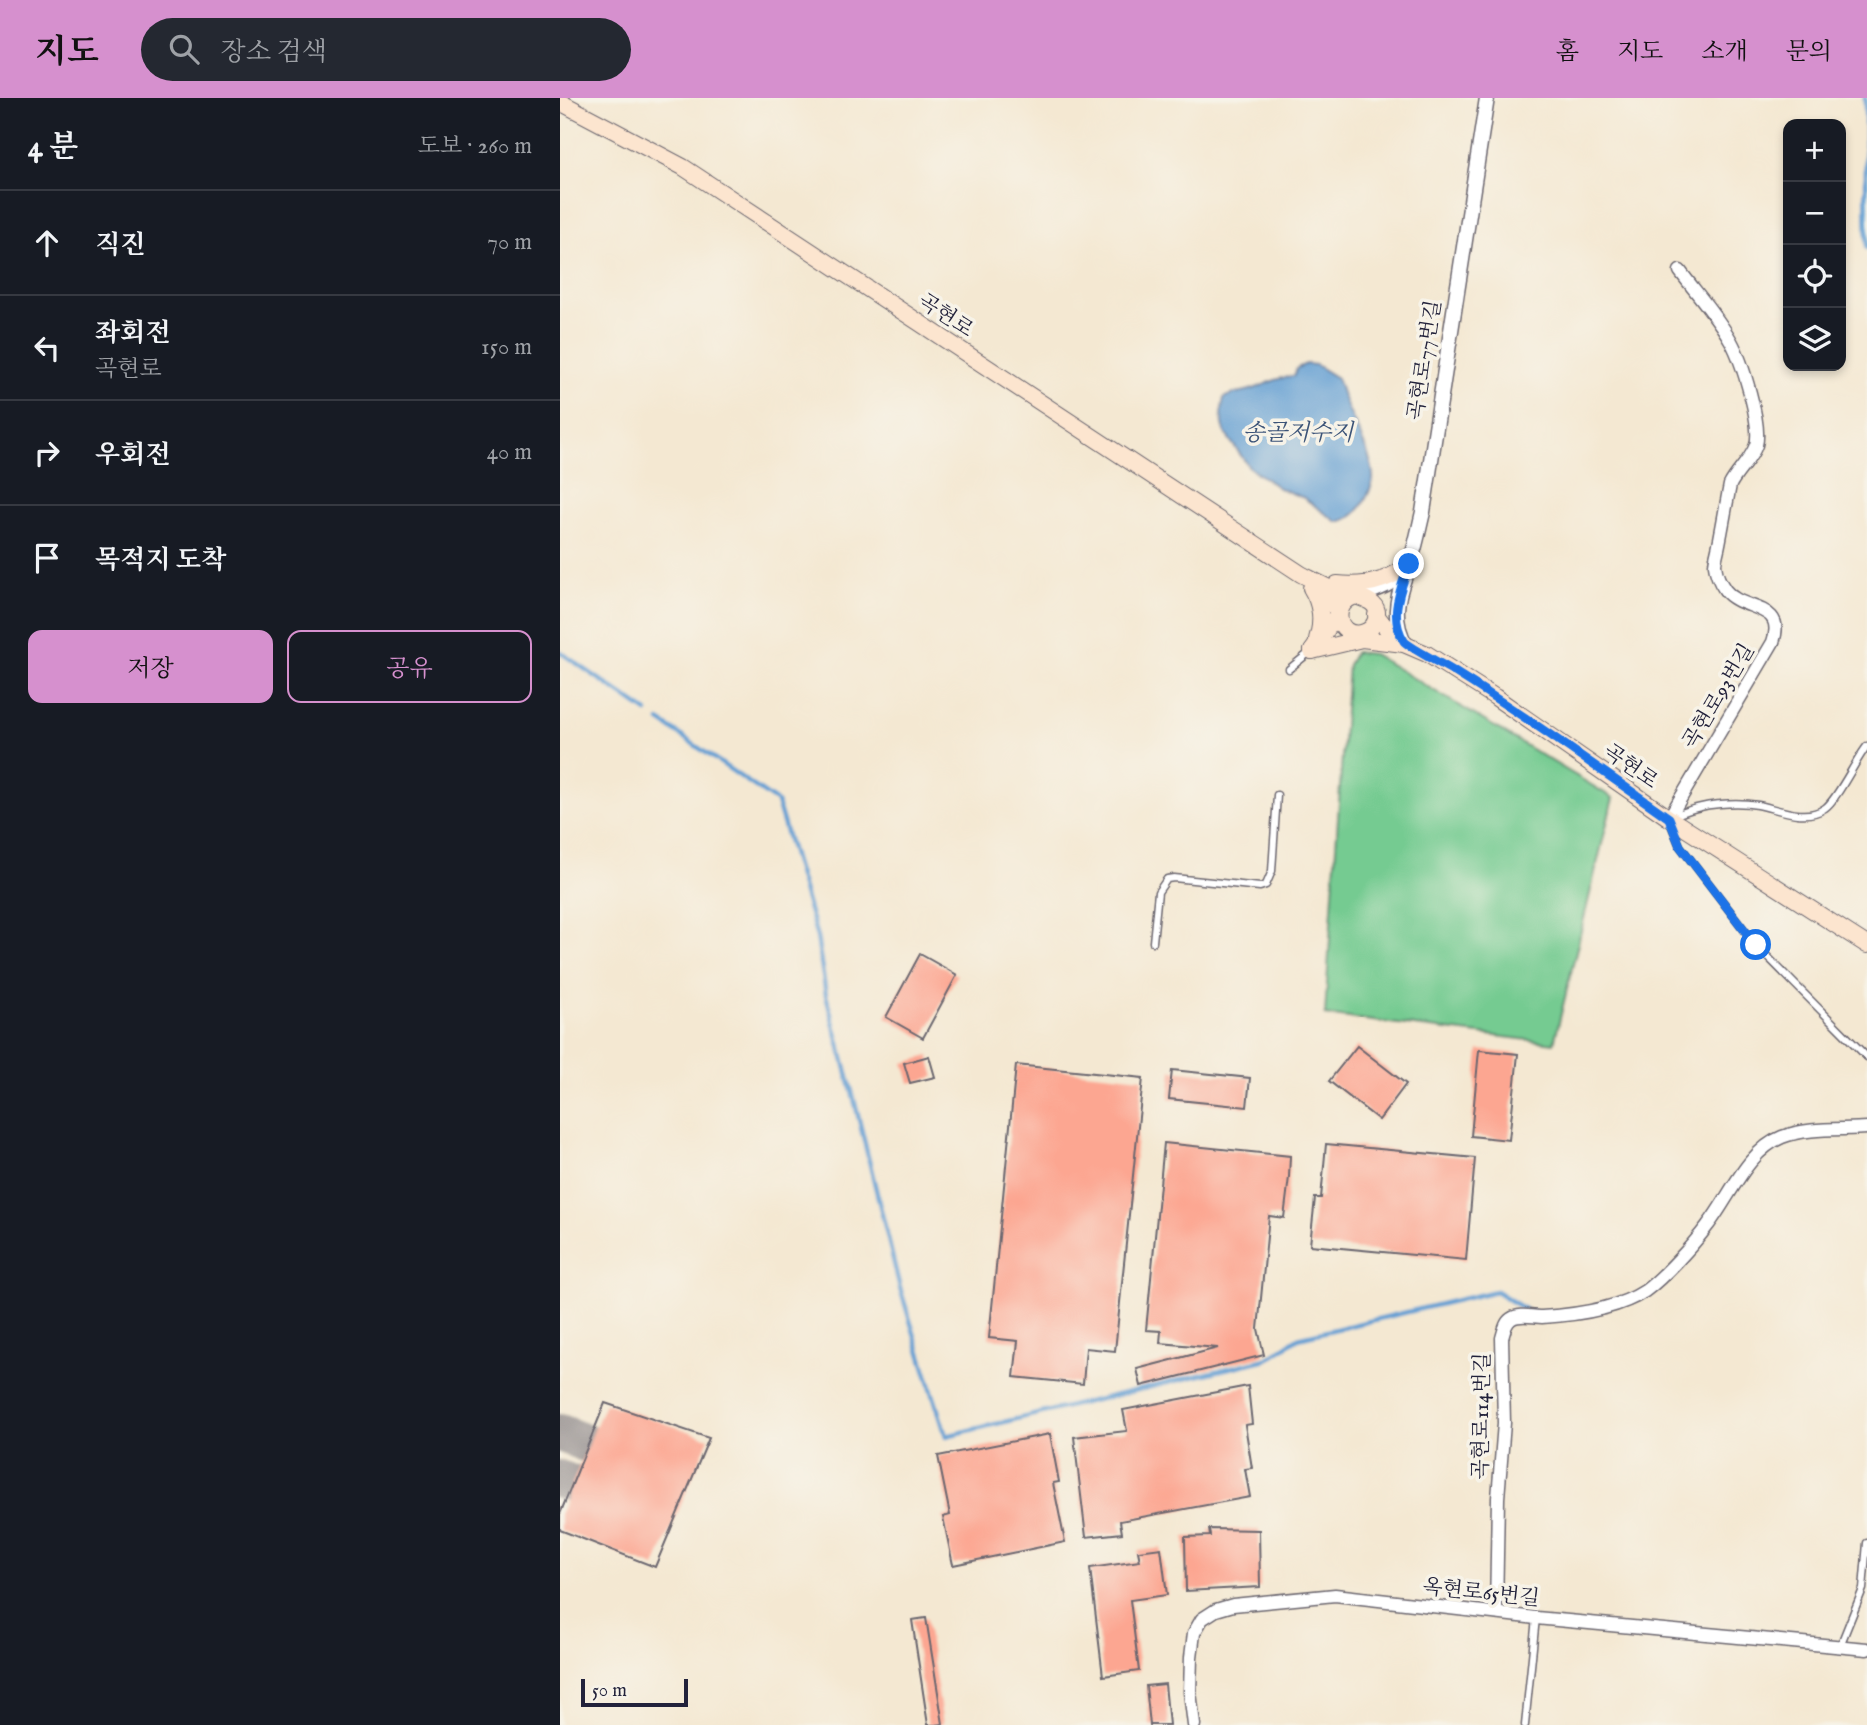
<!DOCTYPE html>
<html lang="ko">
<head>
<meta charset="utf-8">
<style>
  body { margin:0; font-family:"IM FELL English","Noto Serif KR",serif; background:#242831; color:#f1f3f6 }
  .controls { position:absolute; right:21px; top:21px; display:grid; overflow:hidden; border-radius:14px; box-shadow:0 4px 10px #0003 }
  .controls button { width:63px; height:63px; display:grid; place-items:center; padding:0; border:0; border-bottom:2px solid #363941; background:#171b24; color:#f1f3f6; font:35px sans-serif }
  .scale { position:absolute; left:21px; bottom:18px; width:107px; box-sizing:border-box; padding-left:7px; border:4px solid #22223b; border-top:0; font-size:19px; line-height:24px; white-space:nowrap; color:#22223b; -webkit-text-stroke:5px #f7f3e8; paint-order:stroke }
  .stop { position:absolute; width:21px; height:21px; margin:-16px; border:5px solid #1a73e8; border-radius:50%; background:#fff }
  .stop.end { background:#1a73e8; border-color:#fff; box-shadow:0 2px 7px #0008 }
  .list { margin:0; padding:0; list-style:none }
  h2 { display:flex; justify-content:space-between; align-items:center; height:91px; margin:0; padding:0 28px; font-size:30px }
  h2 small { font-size:23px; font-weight:400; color:#9ea1a6 }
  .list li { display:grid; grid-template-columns:46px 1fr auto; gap:21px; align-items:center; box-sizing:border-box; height:105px; padding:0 28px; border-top:2px solid #363941 }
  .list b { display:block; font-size:26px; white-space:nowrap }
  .list p { margin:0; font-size:23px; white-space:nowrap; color:#9ea1a6 }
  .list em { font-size:23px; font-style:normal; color:#9ea1a6 }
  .actions { display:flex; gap:14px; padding:21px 28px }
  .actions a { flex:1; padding:16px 0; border:2px solid #d690ce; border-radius:14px; text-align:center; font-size:24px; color:#d690ce }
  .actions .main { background:#d690ce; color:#111 }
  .icon { flex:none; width:38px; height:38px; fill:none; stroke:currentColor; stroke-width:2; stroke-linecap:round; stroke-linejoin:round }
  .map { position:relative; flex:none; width:1307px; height:1627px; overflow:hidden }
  header { display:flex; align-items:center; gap:42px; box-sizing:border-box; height:98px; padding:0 35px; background:#d690ce; color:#111 }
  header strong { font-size:33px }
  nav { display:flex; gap:38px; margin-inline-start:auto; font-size:24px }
  .search { width:490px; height:63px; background:#242831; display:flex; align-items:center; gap:18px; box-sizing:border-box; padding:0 24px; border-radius:38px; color:#9ea1a6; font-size:26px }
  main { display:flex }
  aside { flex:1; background:#171b24 }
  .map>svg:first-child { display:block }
  .green { fill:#74cb91; stroke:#4b7666; stroke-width:2 }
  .water { fill:#639fd3; stroke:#426087; stroke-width:2 }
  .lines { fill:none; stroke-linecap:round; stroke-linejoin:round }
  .stream { stroke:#639fd3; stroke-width:4.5 }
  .taxiway { stroke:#8b8586; stroke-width:38 }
  .building { fill:#fca691 }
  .service-casing { stroke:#6c6770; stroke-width:9 }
  .minor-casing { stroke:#6c6770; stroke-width:15 }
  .tertiary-casing { stroke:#6c6770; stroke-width:17 }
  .secondary-casing { stroke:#6c6770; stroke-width:18 }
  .service { stroke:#fff; stroke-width:6 }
  .minor { stroke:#fff; stroke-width:12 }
  .tertiary { stroke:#fff; stroke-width:14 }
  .secondary { stroke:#fce5cf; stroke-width:16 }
  .route { stroke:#1a73e8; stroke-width:9 }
  .labels { text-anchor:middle; stroke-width:7; stroke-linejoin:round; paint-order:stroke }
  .street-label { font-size:21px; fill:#22223b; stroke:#f7f3e8 }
  .water-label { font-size:23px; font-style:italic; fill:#3c5478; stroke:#f7f3e8 }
</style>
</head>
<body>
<header>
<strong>지도</strong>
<div class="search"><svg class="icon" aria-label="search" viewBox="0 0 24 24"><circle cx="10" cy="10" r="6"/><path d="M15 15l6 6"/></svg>장소 검색</div>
<nav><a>홈</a><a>지도</a><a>소개</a><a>문의</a></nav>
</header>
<main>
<aside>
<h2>4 분<small>도보 · 260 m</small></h2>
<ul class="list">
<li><svg class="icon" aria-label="ahead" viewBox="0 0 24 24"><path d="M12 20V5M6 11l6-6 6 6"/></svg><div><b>직진</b></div><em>70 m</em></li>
<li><svg class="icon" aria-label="left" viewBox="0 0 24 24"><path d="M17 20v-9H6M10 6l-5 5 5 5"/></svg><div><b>좌회전</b><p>곡현로</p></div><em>150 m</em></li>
<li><svg class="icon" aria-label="right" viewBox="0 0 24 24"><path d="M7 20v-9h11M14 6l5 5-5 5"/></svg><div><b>우회전</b></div><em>40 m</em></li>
<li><svg class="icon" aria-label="arrive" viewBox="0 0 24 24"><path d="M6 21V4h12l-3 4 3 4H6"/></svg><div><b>목적지 도착</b></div></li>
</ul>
<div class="actions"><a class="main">저장</a><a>공유</a></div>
</aside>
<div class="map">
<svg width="1307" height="1627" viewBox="0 0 1307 1627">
  <rect width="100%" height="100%" fill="#f7f3e8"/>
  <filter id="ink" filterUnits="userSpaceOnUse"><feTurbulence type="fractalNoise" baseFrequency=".0143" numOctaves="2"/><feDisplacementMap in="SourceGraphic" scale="14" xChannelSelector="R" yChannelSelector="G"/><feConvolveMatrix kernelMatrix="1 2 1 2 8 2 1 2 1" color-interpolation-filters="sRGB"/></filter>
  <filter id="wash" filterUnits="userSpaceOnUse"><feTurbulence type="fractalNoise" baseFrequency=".00686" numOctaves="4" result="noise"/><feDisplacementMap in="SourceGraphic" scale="28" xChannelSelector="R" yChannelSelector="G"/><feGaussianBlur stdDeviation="1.57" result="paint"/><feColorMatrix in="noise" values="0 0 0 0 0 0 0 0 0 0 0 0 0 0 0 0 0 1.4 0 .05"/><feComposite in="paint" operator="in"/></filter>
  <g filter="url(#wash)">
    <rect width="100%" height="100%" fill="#f4e8d2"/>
    <path class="green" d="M795 554 813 556 1053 700 994 945 765 917 788 567Z"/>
    <path class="water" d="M746 266 756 267 777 280C780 288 782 297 786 306 793 324 815 363 813 382 812 389 808 396 805 402 799 414 790 422 777 424L744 400 719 390 690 370 665 335 661 316 664 300C675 293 685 295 696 290 711 284 717 280 734 278L737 270Z"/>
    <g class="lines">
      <g class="stream">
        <path d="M1305 0 1307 150"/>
        <path d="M0 554 87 614"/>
        <path d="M100 623 217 704 257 839 266 897 294 1001 340 1190 386 1338 707 1261 738 1240 936 1193 964 1211"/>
      </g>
      <g class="taxiway">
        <path d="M0 1335 25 1345"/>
        <path d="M0 1381 11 1385"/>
      </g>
    </g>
    <g id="blocks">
      <g class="building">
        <path d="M360 856 397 877 363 940 326 919Z"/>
        <path d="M797 948 846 986 819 1022 769 983Z"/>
        <path d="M919 952 958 956 949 1042 911 1038Z"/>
        <path d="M369 958 375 979 350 985 344 965Z"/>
        <path d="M456 967 583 980 555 1253 526 1250 523 1286 454 1279 458 1243 429 1240Z"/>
        <path d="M612 972 690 980 687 1009 609 1001Z"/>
        <path d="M604 1045 730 1058 729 1079 724 1120 709 1118 698 1231 704 1257 581 1288 577 1271 658 1250 600 1245 601 1233 586 1232Z"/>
        <path d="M766 1046 915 1060 906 1162 750 1147 755 1100H761Z"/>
        <path d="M688 1288 692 1326 685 1327 692 1370 685 1371 690 1399 560 1423 562 1435 526 1439 514 1339 567 1333 563 1312Z"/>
        <path d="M45 1305 149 1340 95 1469 0 1432V1416Z"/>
        <path d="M490 1336 499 1384 493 1385 505 1444 393 1467 383 1419 390 1417 378 1358Z"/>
        <path d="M649 1431 699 1432 700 1489 626 1493 625 1439 650 1438Z"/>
        <path d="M601 1450 607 1497 570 1502 579 1573 543 1578 530 1470 580 1463 578 1453Z"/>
        <path d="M366 1520 383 1626 376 1627H368L352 1522Z"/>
        <path d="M605 1586 609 1627H590L586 1588Z"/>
      </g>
    </g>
  </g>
  <g filter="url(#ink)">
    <use href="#blocks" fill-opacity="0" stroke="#6c6770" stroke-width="2"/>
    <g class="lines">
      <defs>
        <g id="service">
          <path d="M729 571 750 554"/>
          <path d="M1113 718C1129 712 1143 707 1160 706 1172 705 1186 705 1198 707 1218 711 1246 724 1265 710 1277 702 1295 663 1307 648"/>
          <path d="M1111 726 1120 748 1196 847 1307 959"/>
          <path d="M593 844 598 794 607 781 614 780 700 789 706 787 712 773 717 697"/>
          <path d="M1280 1548 1303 1491 1307 1445"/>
          <path d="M965 1627 976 1520"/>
        </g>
        <g id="minor">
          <path d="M1109 720 1213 544C1227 504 1181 514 1165 492 1160 485 1156 476 1155 467 1155 461 1158 452 1159 446 1163 426 1166 407 1170 387 1177 373 1191 362 1196 347 1202 326 1182 263 1171 243 1157 218 1137 196 1120 173"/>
          <path d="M936 1515 938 1400 944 1325 942 1240C944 1234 945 1225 951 1221 959 1215 973 1219 982 1219 1014 1217 1058 1211 1085 1193 1104 1179 1133 1147 1148 1127 1170 1099 1187 1053 1222 1039 1247 1029 1280 1032 1307 1030"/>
          <path d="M634 1627 630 1594 631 1559 634 1535 642 1521 656 1512 673 1507 775 1497 976 1520 1307 1551"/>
        </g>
        <g id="tertiary">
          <path d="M845 478C836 502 832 524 846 547"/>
          <path d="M796 498C853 482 850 468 863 414L927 0"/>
        </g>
        <g id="secondary">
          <path d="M0 4 123 69 741 476C753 482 764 488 776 493 791 498 828 500 814 526 811 531 806 534 801 535 777 540 770 505 796 498"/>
          <path d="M777 486C804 489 828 484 849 466"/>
          <path d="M751 490C761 506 763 523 757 541"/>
          <path d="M816 517 831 536 846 547 867 556 935 599 1109 720 1307 847"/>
          <path d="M752 553 779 514 754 487"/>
          <path d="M752 553 802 541 844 546"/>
        </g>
      </defs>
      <use href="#service" class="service-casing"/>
      <use href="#minor" class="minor-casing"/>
      <use href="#tertiary" class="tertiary-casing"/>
      <use href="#secondary" class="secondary-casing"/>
      <use href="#service" class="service"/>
      <use href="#minor" class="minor"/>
      <use href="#tertiary" class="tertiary"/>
      <use href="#secondary" class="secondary"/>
    </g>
  </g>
  <g class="lines" filter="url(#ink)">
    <path class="route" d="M849 466C841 491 828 518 844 543 848 549 884 567 893 573 967 619 1038 670 1109 720L1120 748 1196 847"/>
  </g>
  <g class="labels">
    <g class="street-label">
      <text transform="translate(386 217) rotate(33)" y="7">곡현로</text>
      <text transform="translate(864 262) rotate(-81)" y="7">곡현로77번길</text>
      <text transform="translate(1158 598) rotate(-59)" y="7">곡현로93번길</text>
      <text transform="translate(1071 668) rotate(35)" y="7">곡현로</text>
      <text transform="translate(921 1318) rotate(-89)" y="7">곡현로114번길</text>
      <text transform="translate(921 1494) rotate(6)" y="7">옥현로65번길</text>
    </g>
    <g class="water-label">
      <text x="738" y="342">송골저수지</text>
    </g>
  </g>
</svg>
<div class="controls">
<button>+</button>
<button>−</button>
<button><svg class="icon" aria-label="locate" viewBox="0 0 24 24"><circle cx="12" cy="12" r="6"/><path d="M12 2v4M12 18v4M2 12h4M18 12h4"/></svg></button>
<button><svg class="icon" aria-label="layers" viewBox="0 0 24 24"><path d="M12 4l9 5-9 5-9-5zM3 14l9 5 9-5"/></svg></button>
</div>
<div class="scale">50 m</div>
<div class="stop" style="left:1196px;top:847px"></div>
<div class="stop end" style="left:849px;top:466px"></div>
</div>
</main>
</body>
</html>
